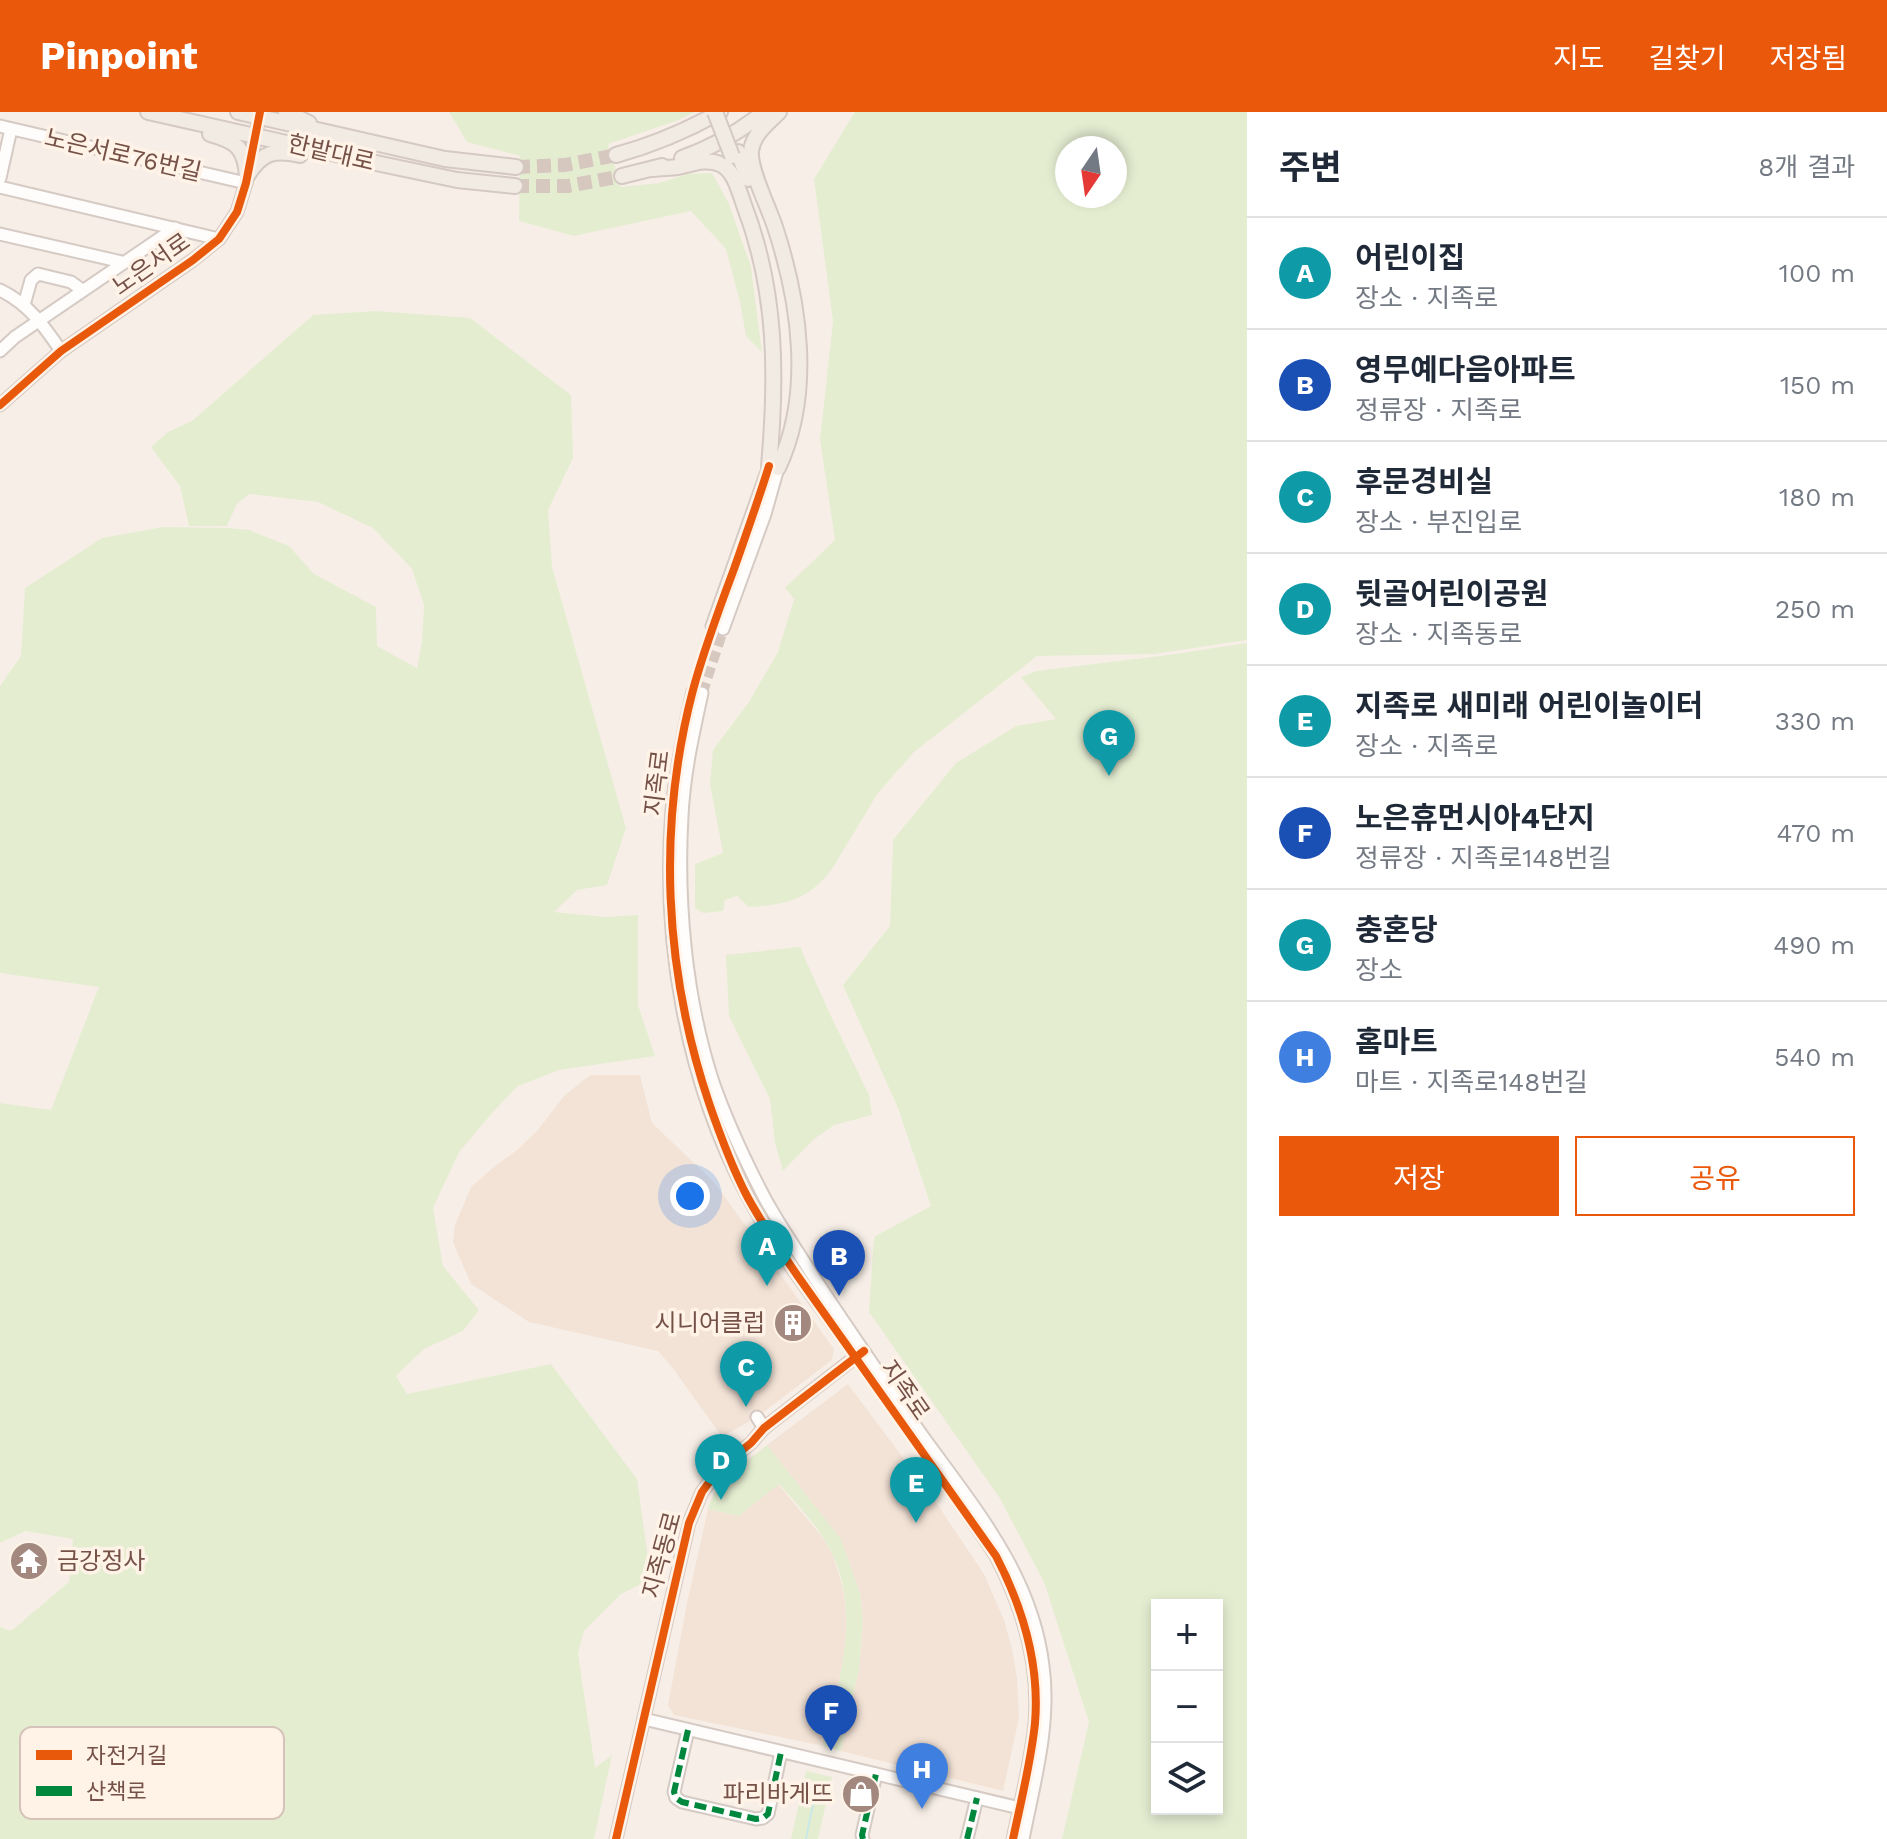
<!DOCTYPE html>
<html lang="ko">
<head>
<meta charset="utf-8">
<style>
  body { margin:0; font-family:"Work Sans","Noto Sans KR",sans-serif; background:#f6f6f7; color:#1f2937 }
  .controls { position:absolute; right:24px; bottom:24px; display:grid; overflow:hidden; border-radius:0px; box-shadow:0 4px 12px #0003 }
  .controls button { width:72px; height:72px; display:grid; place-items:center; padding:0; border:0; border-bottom:2px solid #e0e1e3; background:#fff; color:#1f2937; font:40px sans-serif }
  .compass { position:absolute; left:1055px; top:24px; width:72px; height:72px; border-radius:50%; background:#fff; box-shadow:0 4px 12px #0003; rotate:193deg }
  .you { position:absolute; left:690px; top:1084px; width:28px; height:28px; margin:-20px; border:6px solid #fff; border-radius:50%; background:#1a73e8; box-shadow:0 0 0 12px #1a73e833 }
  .badge { display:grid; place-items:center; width:52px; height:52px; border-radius:50%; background:#ea580c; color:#fff; font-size:26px; font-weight:700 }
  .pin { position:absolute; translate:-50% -66px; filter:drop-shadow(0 2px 4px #0008) }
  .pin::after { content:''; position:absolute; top:42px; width:28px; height:24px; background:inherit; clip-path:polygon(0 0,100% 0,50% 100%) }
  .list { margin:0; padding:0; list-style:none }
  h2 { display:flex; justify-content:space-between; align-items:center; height:104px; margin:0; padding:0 32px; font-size:34px }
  h2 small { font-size:26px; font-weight:400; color:#747a83 }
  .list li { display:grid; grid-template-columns:52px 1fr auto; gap:24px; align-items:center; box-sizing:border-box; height:112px; padding:0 32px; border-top:2px solid #e0e1e3 }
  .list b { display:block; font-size:30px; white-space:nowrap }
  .list p { margin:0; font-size:26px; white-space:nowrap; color:#747a83 }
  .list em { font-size:26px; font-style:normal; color:#747a83 }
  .actions { display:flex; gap:16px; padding:24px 32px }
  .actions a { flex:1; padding:18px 0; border:2px solid #ea580c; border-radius:0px; text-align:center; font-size:28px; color:#ea580c }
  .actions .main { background:#ea580c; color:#fff }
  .icon { flex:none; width:44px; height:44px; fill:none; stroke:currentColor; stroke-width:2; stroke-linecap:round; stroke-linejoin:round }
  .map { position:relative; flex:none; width:1247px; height:1727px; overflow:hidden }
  header { display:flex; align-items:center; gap:48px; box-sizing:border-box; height:112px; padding:0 40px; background:#ea580c; color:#fff }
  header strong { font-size:38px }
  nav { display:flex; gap:44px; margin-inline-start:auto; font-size:28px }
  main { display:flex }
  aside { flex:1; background:#fff }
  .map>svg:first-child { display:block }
  .residential { fill:#f3e3d7 }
  .green { fill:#e5edd1; fill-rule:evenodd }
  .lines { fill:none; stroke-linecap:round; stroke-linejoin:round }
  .stream { stroke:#c9e9e7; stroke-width:2 }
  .minor-tunnel { stroke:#d6c8bf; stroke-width:11; stroke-dasharray:11 5.5; stroke-linecap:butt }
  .major-tunnel { stroke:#d6c8bf; stroke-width:14; stroke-dasharray:14 7; stroke-linecap:butt }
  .minor-casing { stroke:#d5cac4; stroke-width:15 }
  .major-casing { stroke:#d5c9c4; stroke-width:18 }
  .minor { stroke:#fefdfb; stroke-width:11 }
  .major { stroke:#f2ebe4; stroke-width:14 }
  .major-bridge-casing { stroke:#d5c9c4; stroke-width:18; stroke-linecap:butt }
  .major-bridge { stroke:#f2ebe4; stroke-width:14 }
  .quiet { stroke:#00873e; stroke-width:6; stroke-dasharray:12 6; stroke-linecap:butt }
  .cycleway-casing { stroke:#fff3e8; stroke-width:13 }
  .cycleway { stroke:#e8590c; stroke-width:8 }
  .labels { text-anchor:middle; stroke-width:7; stroke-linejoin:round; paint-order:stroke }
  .street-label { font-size:24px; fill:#755147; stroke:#fff3e8 }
  .poi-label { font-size:24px; fill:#755147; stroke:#fff3e8; text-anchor:end }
  .key { fill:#fff3e8; stroke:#d6c2b8; stroke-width:2 }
  .key-label { font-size:22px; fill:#755147 }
</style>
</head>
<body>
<header>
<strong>Pinpoint</strong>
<nav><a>지도</a><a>길찾기</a><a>저장됨</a></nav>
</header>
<main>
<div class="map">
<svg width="1247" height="1727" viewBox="0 0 1247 1727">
  <rect width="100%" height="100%" fill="#f7efe7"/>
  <g class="residential">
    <path d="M590 963H640L652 1011 714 1070 834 1237 832 1248 757 1305 722 1325 672 1255 658 1239 529 1210 471 1172 453 1130 455 1113 471 1075 495 1054 516 1039 537 1019 564 984Z"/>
    <path d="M848 1272 931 1383 984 1462 1004 1508 1012 1537 1017 1566 1019 1606 1003 1679 841 1639 859 1557 863 1508 860 1481 840 1427 767 1333Z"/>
    <path d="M778 1372 824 1427 833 1444 843 1476 847 1505 845 1537 841 1561 823 1634 674 1603 668 1593 687 1491 708 1397 739 1404Z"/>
  </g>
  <g class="green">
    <path d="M449 0H695L676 9 608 32 621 75 659 71 688 62 712 61 729 92 751 155 762 240 746 224 740 190 726 137 691 99 574 124 519 109 520 44 467 30Z"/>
    <path d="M855 0H1247V528L1154 542 1037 544 914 640 878 681 832 757C809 788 785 793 749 795L737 784 725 788 723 799 703 801 695 796V752L723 741 710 672 713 638 749 590 778 540 794 487 785 476 835 428 820 328 833 209 814 67ZM1067 36H1115V84H1067Z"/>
    <path d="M376 199 470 206 571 283 573 346 548 398 552 455 626 716 607 773 577 778 554 800 605 805 638 803V893L655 944 559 958 518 974 493 1000 459 1040 433 1096 443 1154 479 1198 463 1219 424 1237 396 1264 407 1282 551 1252 637 1367 651 1467 621 1482 584 1519 578 1541 595 1656 612 1643 594 1727H0V1515L11 1519 69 1470 73 1427 25 1419 0 1431V991L51 998 99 875 0 861V574L21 544 25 476 102 426 163 415 228 416 249 418 289 434 314 462 376 495 377 534 417 556 422 530 424 493 412 457 373 416 318 390 249 382 237 392 227 414H189L180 374 151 335 168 320 192 309 313 203Z"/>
    <path d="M1247 531V1727H1062L1089 1610 1044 1470 999 1385 869 1200 874 1125 931 1094 898 996 843 873 890 814 893 728 956 651 1016 614 1056 607 1021 565 1037 559 1168 543ZM1157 1493H1217V1697H1157Z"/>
    <path d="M800 835 829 900 869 983 872 1003 834 1013 813 1028 783 1059 775 1031 770 987 729 904 726 843Z"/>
    <path d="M767 1333 841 1427 860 1481 863 1508 859 1557 841 1639 823 1634C840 1566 866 1490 822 1424 810 1406 794 1389 779 1372L739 1404 708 1397C717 1365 744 1352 767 1333Z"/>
    <path d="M806 1659 832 1665 818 1727H791Z"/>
  </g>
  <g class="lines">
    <path class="stream" d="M806 1727C810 1709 811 1688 824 1674"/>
    <g class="minor-tunnel">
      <path d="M693 579 712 514"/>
      <path d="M702 581 723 517"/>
    </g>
    <g class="major-tunnel">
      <path d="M516 55 565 53 616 43"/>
      <path d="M515 74H567L622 64"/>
    </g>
    <defs>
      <g id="minor">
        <path d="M0 14 246 71"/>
        <path d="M0 66 11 17"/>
        <path d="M0 75 219 127"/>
        <path d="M0 122 122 150"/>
        <path d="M0 178C29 192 44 214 61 239"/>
        <path d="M24 193 31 168 38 162 71 170 82 178"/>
        <path d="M0 239 15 225 175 116"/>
        <path d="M0 293 61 239 193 148 219 127 237 100 246 71 260 0"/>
        <path d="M712 514 769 354"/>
        <path d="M723 517 765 402 778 356"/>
        <path d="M693 579C684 618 676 658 672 698 661 828 686 970 748 1085 776 1137 812 1184 847 1231 897 1301 948 1372 996 1444 1023 1496 1040 1551 1035 1611 1031 1650 1021 1689 1013 1727"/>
        <path d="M702 581C693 622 684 662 682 704 677 791 686 887 713 970 726 1007 743 1044 761 1079 775 1107 793 1132 810 1159 845 1213 882 1266 919 1319 972 1393 1032 1461 1043 1554 1051 1612 1034 1671 1023 1727"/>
        <path d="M757 1305 764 1316"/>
        <path d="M644 1607 1024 1697"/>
        <path d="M688 1618 674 1680 676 1686 682 1690 756 1707 763 1706 768 1702 781 1640"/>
        <path d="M616 1727 689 1411 702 1380 713 1365 730 1348 751 1331 764 1316 862 1240"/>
        <path d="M863 1727 862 1723 876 1662"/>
        <path d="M967 1727 977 1686"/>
      </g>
      <g id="major">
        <path d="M148 0 376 51 457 68 515 74"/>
        <path d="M238 0 445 47 516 55"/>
        <path d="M286 0 309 11"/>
        <path d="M210 22C236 29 245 36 247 64"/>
        <path d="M738 40 748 67"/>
        <path d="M616 43C653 33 686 19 720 0"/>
        <path d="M682 46C713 35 738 21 764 0"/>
        <path d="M653 57C661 56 670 56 678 55 692 52 706 46 720 52 734 58 739 79 744 93 777 179 777 264 769 354"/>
        <path d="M247 64C262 40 274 37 300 43"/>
        <path d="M622 64 662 54"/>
        <path d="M778 356C813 282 800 191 775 115 769 96 749 57 751 39 753 22 768 11 779 0"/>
      </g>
    </defs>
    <use href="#minor" class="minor-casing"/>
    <use href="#major" class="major-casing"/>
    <use href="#minor" class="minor"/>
    <use href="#major" class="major"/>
    <defs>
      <path id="major-bridge" d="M715 0 732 44"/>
    </defs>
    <use href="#major-bridge" class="major-bridge-casing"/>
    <use href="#major-bridge" class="major-bridge"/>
    <g class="quiet">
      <path d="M688 1618 674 1680 676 1686 682 1690 756 1707 763 1706 768 1702 781 1640"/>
      <path d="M863 1727 862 1723 876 1662"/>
      <path d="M967 1727 977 1686"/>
    </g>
    <defs>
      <g id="cycleway">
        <path d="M0 293 61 239 193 148 219 127 237 100 246 71 260 0"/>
        <path d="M769 354C758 389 746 423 734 457 719 497 704 537 693 578 657 715 664 857 709 991 720 1023 732 1056 748 1086 763 1113 780 1138 797 1163L996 1444C1023 1496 1040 1551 1035 1611 1031 1650 1021 1689 1013 1727"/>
        <path d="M616 1727 689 1411 702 1380 713 1365 730 1348 751 1331 764 1316 864 1239"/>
      </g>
    </defs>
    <use href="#cycleway" class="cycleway-casing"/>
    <use href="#cycleway" class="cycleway"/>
  </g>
  <defs>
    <symbol id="building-disc" viewBox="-11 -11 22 22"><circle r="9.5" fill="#a2887f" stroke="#fff3e8"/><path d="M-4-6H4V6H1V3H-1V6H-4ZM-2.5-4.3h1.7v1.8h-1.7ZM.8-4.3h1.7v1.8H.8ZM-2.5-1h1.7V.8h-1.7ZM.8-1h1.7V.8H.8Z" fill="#fff"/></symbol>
    <symbol id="temple-disc" viewBox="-11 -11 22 22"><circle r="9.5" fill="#a2887f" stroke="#fff3e8"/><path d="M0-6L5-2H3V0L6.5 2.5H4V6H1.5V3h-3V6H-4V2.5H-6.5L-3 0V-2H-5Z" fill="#fff"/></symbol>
    <symbol id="shop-disc" viewBox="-11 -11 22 22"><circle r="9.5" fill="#a2887f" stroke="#fff3e8"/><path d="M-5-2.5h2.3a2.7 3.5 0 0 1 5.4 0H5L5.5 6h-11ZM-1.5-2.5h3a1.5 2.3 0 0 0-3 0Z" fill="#fff"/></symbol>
  </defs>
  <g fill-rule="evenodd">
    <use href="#building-disc" x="771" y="1189" width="44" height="44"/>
    <use href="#temple-disc" x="7" y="1427" width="44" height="44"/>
    <use href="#shop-disc" x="839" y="1660" width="44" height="44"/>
  </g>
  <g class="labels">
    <g class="street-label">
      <text transform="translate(331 41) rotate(13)" y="8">한밭대로</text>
      <text transform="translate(123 43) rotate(13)" y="8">노은서로76번길</text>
      <text transform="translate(151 152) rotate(-35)" y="8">노은서로</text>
      <text transform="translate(657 671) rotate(-83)" y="8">지족로</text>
      <text transform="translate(905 1278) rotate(55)" y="8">지족로</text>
      <text transform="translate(662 1443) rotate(-75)" y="8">지족동로</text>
    </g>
    <g class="poi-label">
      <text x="765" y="1219">시니어클럽</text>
      <text x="57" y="1457" text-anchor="start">금강정사</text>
      <text x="833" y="1690">파리바게뜨</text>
    </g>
  </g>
  <rect x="20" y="1615" width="264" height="92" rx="12" class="key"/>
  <rect x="36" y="1638" width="36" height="10" fill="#e8590c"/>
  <rect x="36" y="1674" width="36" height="10" fill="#00873e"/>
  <g class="key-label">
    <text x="86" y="1651">자전거길</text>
    <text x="86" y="1687">산책로</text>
  </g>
</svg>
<div class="controls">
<button>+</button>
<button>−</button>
<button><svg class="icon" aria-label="layers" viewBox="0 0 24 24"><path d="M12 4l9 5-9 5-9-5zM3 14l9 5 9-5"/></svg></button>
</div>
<svg class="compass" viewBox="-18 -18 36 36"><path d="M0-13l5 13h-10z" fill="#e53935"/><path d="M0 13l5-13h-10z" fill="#747a83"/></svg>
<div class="you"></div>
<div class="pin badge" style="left:767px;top:1174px;background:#0f9aa8">A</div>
<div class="pin badge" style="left:839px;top:1184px;background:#1a4fb4">B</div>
<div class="pin badge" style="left:746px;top:1295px;background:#0f9aa8">C</div>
<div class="pin badge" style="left:721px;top:1388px;background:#0f9aa8">D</div>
<div class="pin badge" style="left:916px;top:1411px;background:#0f9aa8">E</div>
<div class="pin badge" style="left:831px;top:1639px;background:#1a4fb4">F</div>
<div class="pin badge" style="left:1109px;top:664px;background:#0f9aa8">G</div>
<div class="pin badge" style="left:922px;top:1697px;background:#3f7fe0">H</div>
</div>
<aside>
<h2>주변<small>8개 결과</small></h2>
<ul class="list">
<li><span class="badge" style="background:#0f9aa8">A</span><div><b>어린이집</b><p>장소 · 지족로</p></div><em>100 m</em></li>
<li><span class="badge" style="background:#1a4fb4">B</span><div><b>영무예다음아파트</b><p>정류장 · 지족로</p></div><em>150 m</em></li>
<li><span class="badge" style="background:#0f9aa8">C</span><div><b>후문경비실</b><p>장소 · 부진입로</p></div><em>180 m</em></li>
<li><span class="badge" style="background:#0f9aa8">D</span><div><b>뒷골어린이공원</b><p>장소 · 지족동로</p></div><em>250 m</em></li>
<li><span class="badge" style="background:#0f9aa8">E</span><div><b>지족로 새미래 어린이놀이터</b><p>장소 · 지족로</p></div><em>330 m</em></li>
<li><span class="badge" style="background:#1a4fb4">F</span><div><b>노은휴먼시아4단지</b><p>정류장 · 지족로148번길</p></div><em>470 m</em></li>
<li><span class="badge" style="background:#0f9aa8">G</span><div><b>충혼당</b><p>장소</p></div><em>490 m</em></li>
<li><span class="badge" style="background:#3f7fe0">H</span><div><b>홈마트</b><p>마트 · 지족로148번길</p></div><em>540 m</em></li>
</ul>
<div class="actions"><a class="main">저장</a><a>공유</a></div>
</aside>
</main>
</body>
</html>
